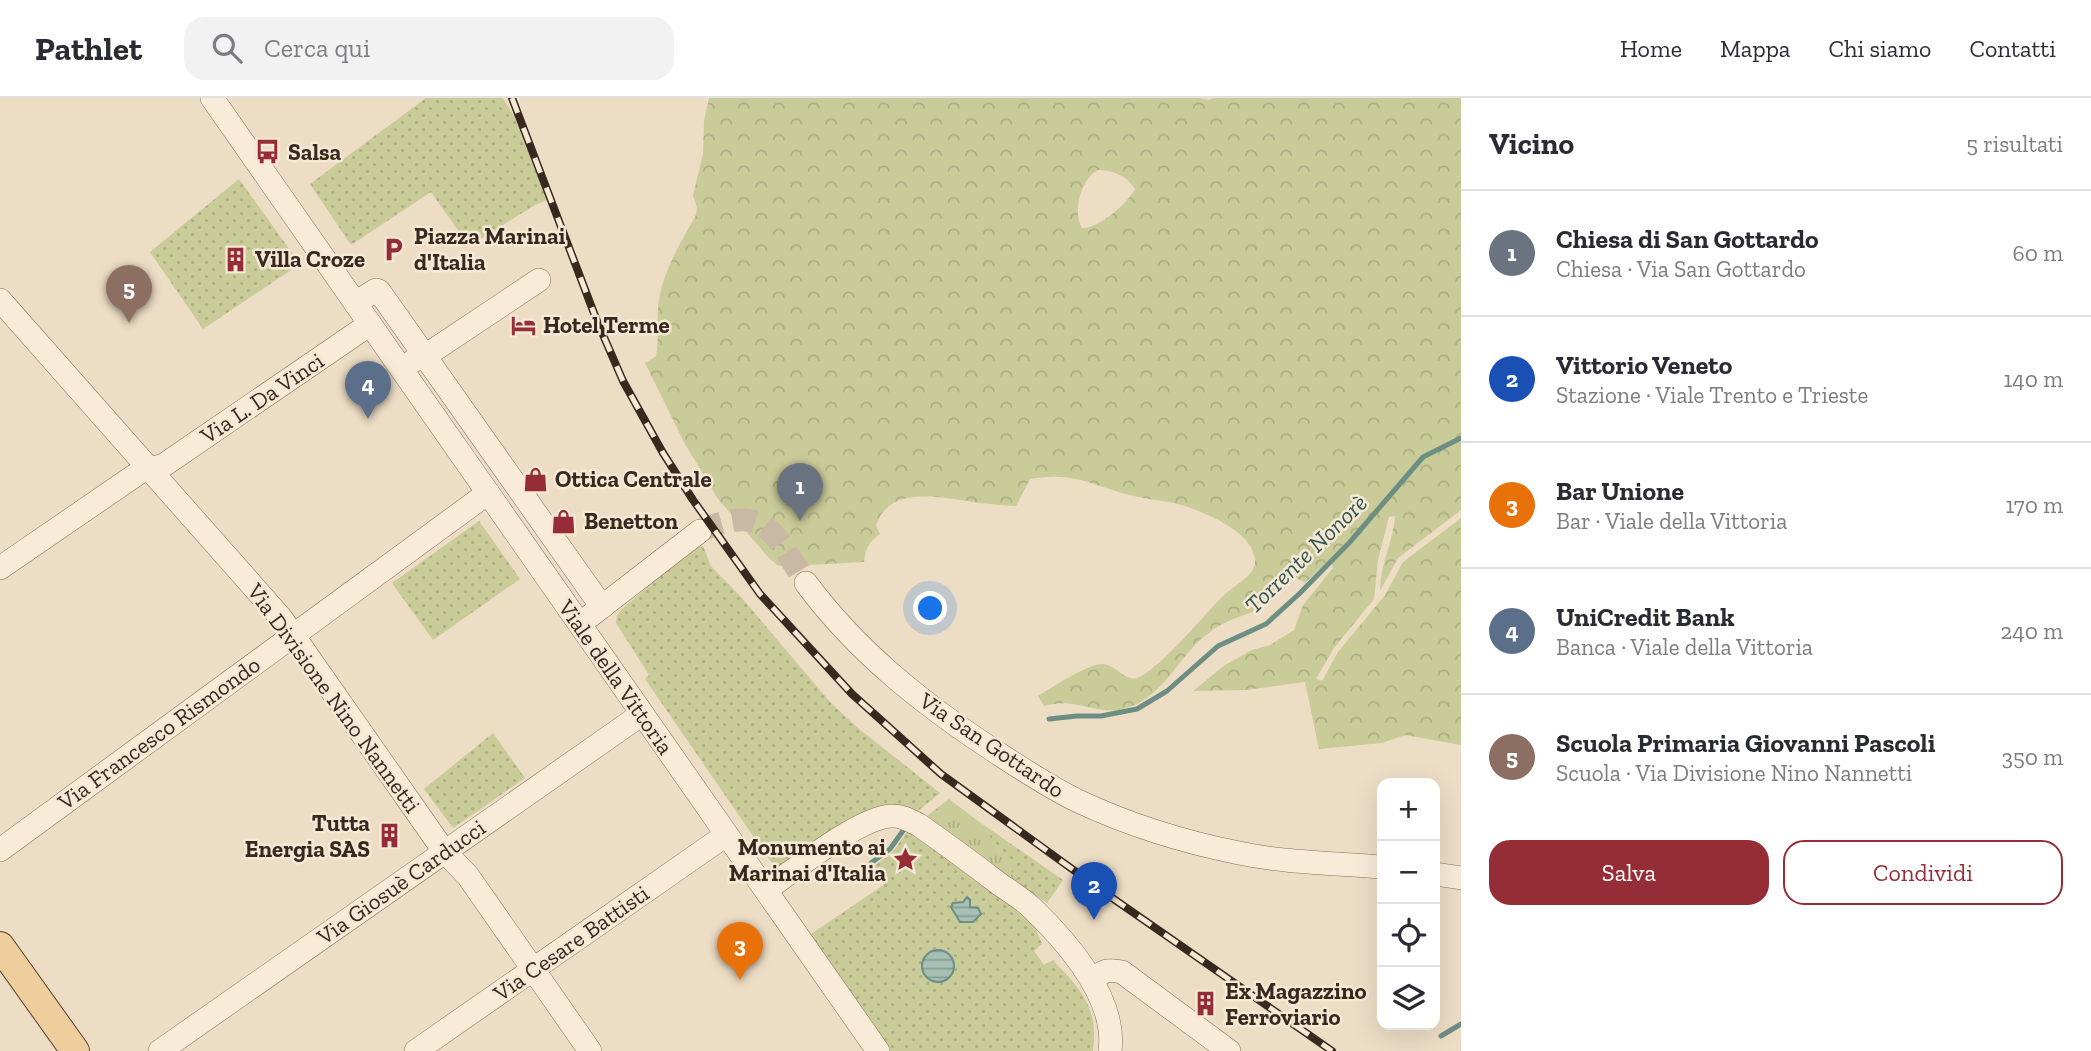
<!DOCTYPE html>
<html lang="it">
<head>
<meta charset="utf-8">
<style>
  body { margin:0; font-family:"Zilla Slab",serif; background:#f2f2f3; color:#2b2b33 }
  .controls { position:absolute; right:21px; bottom:21px; display:grid; overflow:hidden; border-radius:14px; box-shadow:0 7px 28px #0002 }
  .controls button { width:63px; height:63px; display:grid; place-items:center; padding:0; border:0; border-bottom:2px solid #e1e1e2; background:#fff; color:#2b2b33; font:35px sans-serif }
  .you { position:absolute; left:931px; top:511px; width:24px; height:24px; margin:-18px; border:5px solid #fff; border-radius:50%; background:#1a73e8; box-shadow:0 0 0 10px #1a73e833 }
  .badge { display:grid; place-items:center; width:46px; height:46px; border-radius:50%; background:#952d37; color:#fff; font-size:23px; font-weight:700 }
  .pin { position:absolute; translate:-50% -58px; filter:drop-shadow(0 2px 4px #0008) }
  .pin::after { content:''; position:absolute; top:37px; width:24px; height:21px; background:inherit; clip-path:polygon(0 0,100% 0,50% 100%) }
  .list { margin:0; padding:0; list-style:none }
  h2 { display:flex; justify-content:space-between; align-items:center; height:91px; margin:0; padding:0 28px; font-size:30px }
  h2 small { font-size:23px; font-weight:400; color:#7c7c81 }
  .list li { display:grid; grid-template-columns:46px 1fr auto; gap:21px; align-items:center; box-sizing:border-box; height:126px; padding:0 28px; border-top:2px solid #e1e1e2 }
  .list b { display:block; font-size:26px; white-space:nowrap }
  .list p { margin:0; font-size:23px; white-space:nowrap; color:#7c7c81 }
  .list em { font-size:23px; font-style:normal; color:#7c7c81 }
  .actions { display:flex; gap:14px; padding:21px 28px }
  .actions a { flex:1; padding:16px 0; border:2px solid #952d37; border-radius:21px; text-align:center; font-size:24px; color:#952d37 }
  .actions .main { background:#952d37; color:#fff }
  .icon { flex:none; width:38px; height:38px; fill:none; stroke:currentColor; stroke-width:2; stroke-linecap:round; stroke-linejoin:round }
  .map { position:relative; flex:none; width:1461px; height:953px; overflow:hidden }
  header { display:flex; align-items:center; gap:42px; box-sizing:border-box; height:98px; padding:0 35px; background:#fff; border-bottom:2px solid #e1e1e2 }
  header strong { font-size:33px }
  nav { display:flex; gap:38px; margin-inline-start:auto; font-size:24px }
  .search { width:490px; height:63px; background:#f2f2f3; display:flex; align-items:center; gap:18px; box-sizing:border-box; padding:0 24px; border-radius:21px; color:#7c7c81; font-size:26px }
  main { display:flex }
  aside { flex:1; background:#fff }
  .map>svg:first-child { display:block }
  .grass { fill:url(#grass-tufts) }
  .forest { fill:url(#forest-crowns); fill-rule:evenodd }
  .park { fill:url(#park-dots) }
  .water { fill:url(#water-rules); stroke:#6d8e83; stroke-width:2 }
  .lines { fill:none; stroke-linecap:round; stroke-linejoin:round }
  .stream { stroke:#6d8e83; stroke-width:5 }
  .minor-tunnel { stroke:#c9b9a4; stroke-width:23; stroke-dasharray:23 11; stroke-linecap:butt }
  .minor-casing { stroke:#876f5b; stroke-width:24 }
  .major-casing { stroke:#553e2f; stroke-width:30 }
  .minor { stroke:#f8ebd8; stroke-width:23 }
  .major { stroke:#efce9e; stroke-width:28 }
  .rail-casing { stroke:#38291f; stroke-width:8 }
  .rail { stroke:#f5e8d4; stroke-width:5; stroke-dasharray:16; stroke-linecap:butt }
  .labels { text-anchor:middle; stroke-width:5; stroke-linejoin:round; paint-order:stroke }
  .poi-label { font-size:23px; font-weight:bold; fill:#38291f; stroke:#f5e8d4; text-anchor:start }
  .street-label { font-size:23px; fill:#38291f; stroke:#f5e8d4 }
  .water-label { font-size:24px; font-style:italic; fill:#2f5751; stroke:#f5e8d4 }
</style>
</head>
<body>
<header>
<strong>Pathlet</strong>
<div class="search"><svg class="icon" aria-label="search" viewBox="0 0 24 24"><circle cx="10" cy="10" r="6"/><path d="M15 15l6 6"/></svg>Cerca qui</div>
<nav><a>Home</a><a>Mappa</a><a>Chi siamo</a><a>Contatti</a></nav>
</header>
<main>
<div class="map">
<svg width="1461" height="953" viewBox="0 0 1461 953">
  <defs>
    <pattern id="grass-tufts" width="24" height="20" patternUnits="userSpaceOnUse" patternTransform="scale(1.75)"><rect width="24" height="20" fill="#c9cb99"/><path d="M3 7l-1-3M5 7V3M7 7l1-3M15 17l-1-3M17 17v-4M19 17l1-3" fill="none" stroke="#adae83"/></pattern>
    <pattern id="forest-crowns" width="20" height="18" patternUnits="userSpaceOnUse" patternTransform="scale(1.75)"><rect width="20" height="18" fill="#c9cb99"/><path d="M2 6a3 3 0 1 1 6 0M12 15a3 3 0 1 1 6 0" fill="none" stroke="#adae83"/></pattern>
    <pattern id="park-dots" width="8" height="8" patternUnits="userSpaceOnUse" patternTransform="scale(1.75)"><rect width="8" height="8" fill="#c9cb99"/><path d="M2 2h.1M6 6h.1" fill="none" stroke="#adae83" stroke-width="1.8" stroke-linecap="round"/></pattern>
    <pattern id="water-rules" width="6" height="5" patternUnits="userSpaceOnUse" patternTransform="scale(1.75)"><rect width="6" height="5" fill="#a6c0b6"/><path d="M0 2.5h6" fill="none" stroke="#889c93"/></pattern>
  </defs>
  <rect width="100%" height="100%" fill="#edddc5"/>
  <path class="grass" d="M949 701 981 725 1020 786 927 718Z"/>
  <path class="forest" d="M709 0H1200L1209 2 1213 0H1461V412L1398 460 1380 493C1380 467 1393 444 1395 418L1389 419 1378 462 1374 501 1334 550 1316 581 1322 583 1338 554 1385 497 1403 464 1461 420V647L1405 637 1382 645 1319 651 1305 584 1246 592 1193 593 1225 567 1252 552 1270 547 1294 532 1303 507 1333 470 1330 461 1305 485 1293 478C1266 523 1240 509 1206 537 1177 560 1163 601 1123 611 1098 618 1075 598 1044 608L1038 598C1051 590 1090 564 1104 566 1115 567 1127 584 1137 580 1157 574 1205 516 1222 499 1230 491 1254 477 1255 466 1257 438 1216 420 1196 412 1176 403 1155 403 1134 398 1091 388 1077 373 1030 381L1016 408C1000 407 983 406 967 403 936 399 888 388 876 428L880 436C869 444 866 450 864 464L810 467 798 472 777 467 768 459 718 401 685 346 645 265 656 258C659 241 657 226 658 209 661 176 681 144 696 117L697 109 693 98 703 55 704 23ZM1098 72C1113 72 1127 78 1135 91 1129 104 1097 132 1082 130 1072 114 1081 81 1098 72Z"/>
  <g class="park">
    <path d="M426 0H503L514 18 547 102 535 107 469 148 431 94 351 147 310 86Z"/>
    <path d="M239 81 300 166 203 231 150 154Z"/>
    <path d="M479 423 520 481 433 542 392 485Z"/>
    <path d="M703 448 711 468 741 499 831 605 858 630 940 695 917 714 778 774 645 581 649 577 616 525 617 517 623 510 694 450Z"/>
    <path d="M493 635 525 680 453 730 424 691Z"/>
    <path d="M981 725 1063 782 1047 805 1020 786Z"/>
    <path d="M909 731 1020 810 1034 827 1042 846 1034 853 1044 867 1053 862C1081 892 1099 909 1093 953H885L805 840 885 786 874 768 892 755Z"/>
  </g>
  <g class="water">
    <path d="M967 799 970 802V809L978 810 981 816 973 824H960L951 809 953 805 963 804Z"/>
    <circle cx="938" cy="868" r="16"/>
  </g>
  <g class="lines">
    <g class="stream">
      <path d="M1049 621 1077 618H1101L1137 611 1167 593 1218 548 1266 526 1299 496 1349 445 1423 359 1461 340"/>
      <path d="M871 765 890 751 905 730"/>
      <path d="M1441 938 1461 926"/>
    </g>
    <path class="minor-tunnel" d="M700 433C766 404 773 434 806 485"/>
    <defs>
      <g id="minor">
        <path d="M212 0 878 953"/>
        <path d="M0 202 281 520 444 753 468 778 590 953"/>
        <path d="M355 205 376 192 379 193 602 509"/>
        <path d="M413 263 425 258 539 182"/>
        <path d="M0 470 140 374 164 367 370 226"/>
        <path d="M806 485C857 554 924 607 996 654 1022 671 1049 689 1078 703 1129 727 1184 744 1239 755 1286 765 1335 765 1382 769"/>
        <path d="M590 518 700 433"/>
        <path d="M0 752 488 395"/>
        <path d="M1435 776 1461 780"/>
        <path d="M766 792C793 773 862 717 893 718 903 718 911 723 919 727 946 746 972 765 998 785 1009 793 1023 801 1033 811 1068 845 1117 901 1110 953"/>
        <path d="M1093 884C1102 872 1107 871 1122 874L1229 953"/>
        <path d="M160 953 642 616"/>
        <path d="M416 953 726 737"/>
      </g>
      <path id="major" d="M0 848 75 953"/>
    </defs>
    <use href="#minor" class="minor-casing"/>
    <use href="#major" class="major-casing"/>
    <use href="#minor" class="minor"/>
    <use href="#major" class="major"/>
    <defs>
      <path id="rail" d="M512 0 597 223 623 283 663 355 693 402 760 496 852 596 941 676 1108 797 1332 953"/>
    </defs>
    <use href="#rail" class="rail-casing"/>
    <use href="#rail" class="rail"/>
  </g>
  <defs>
    <symbol id="bus-bare" viewBox="-9 -9 18 18"><path d="M-5-6H5V4H4V6H2V4H-2V6H-4V4H-5ZM-3.5-4V0h7V-4ZM-3.5 1.2v1.5H-2V1.2ZM2 1.2v1.5H3.5V1.2Z" fill="#952d37" stroke="#f5e8d4" stroke-width="2.5" paint-order="stroke"/></symbol>
    <symbol id="parking-bare" viewBox="-9 -9 18 18"><path d="M-3.5-5.5H1a3.5 3.5 0 0 1 0 7H-1V5.5H-3.5ZM-1-3.4V-.6H.8a1.4 1.4 0 0 0 0-2.8Z" fill="#952d37" stroke="#f5e8d4" stroke-width="2.5" paint-order="stroke"/></symbol>
    <symbol id="building-bare" viewBox="-9 -9 18 18"><path d="M-4-6H4V6H1V3H-1V6H-4ZM-2.5-4.3h1.7v1.8h-1.7ZM.8-4.3h1.7v1.8H.8ZM-2.5-1h1.7V.8h-1.7ZM.8-1h1.7V.8H.8Z" fill="#952d37" stroke="#f5e8d4" stroke-width="2.5" paint-order="stroke"/></symbol>
    <symbol id="hotel-bare" viewBox="-9 -9 18 18"><path d="M-6-4.5h1.5V1H6V5H4.5V3h-9V5H-6ZM-4 0a1.8 1.8 0 1 1 3.6 0ZM.5 0V-2.5h3Q6-2.5 6 0Z" fill="#952d37" stroke="#f5e8d4" stroke-width="2.5" paint-order="stroke"/></symbol>
    <symbol id="shop-bare" viewBox="-9 -9 18 18"><path d="M-5-2.5h2.3a2.7 3.5 0 0 1 5.4 0H5L5.5 6h-11ZM-1.5-2.5h3a1.5 2.3 0 0 0-3 0Z" fill="#952d37" stroke="#f5e8d4" stroke-width="2.5" paint-order="stroke"/></symbol>
    <symbol id="sight-bare" viewBox="-9 -9 18 18"><path d="M0-6L1.8-2.2L6-1.7L2.9 1.2L3.7 5.4L0 3.3L-3.7 5.4L-2.9 1.2L-6-1.7L-1.8-2.2Z" fill="#952d37" stroke="#f5e8d4" stroke-width="2.5" paint-order="stroke"/></symbol>
  </defs>
  <g fill-rule="evenodd">
    <use href="#bus-bare" x="250" y="36" width="35" height="35"/>
    <use href="#parking-bare" x="376" y="134" width="35" height="35"/>
    <use href="#building-bare" x="218" y="144" width="35" height="35"/>
    <use href="#hotel-bare" x="506" y="210" width="35" height="35"/>
    <use href="#shop-bare" x="518" y="364" width="35" height="35"/>
    <use href="#shop-bare" x="546" y="406" width="35" height="35"/>
    <use href="#building-bare" x="372" y="720" width="35" height="35"/>
    <use href="#sight-bare" x="888" y="744" width="35" height="35"/>
    <use href="#building-bare" x="1188" y="888" width="35" height="35"/>
  </g>
  <g class="labels">
    <g class="poi-label">
      <text x="288" y="62">Salsa</text>
      <text x="414" y="146">Piazza Marinai<tspan x="414" dy="26">d'Italia</tspan></text>
      <text x="255" y="169">Villa Croze</text>
      <text x="543" y="235">Hotel Terme</text>
      <text x="555" y="389">Ottica Centrale</text>
      <text x="584" y="431">Benetton</text>
      <text x="370" y="733" text-anchor="end">Tutta<tspan x="370" dy="26">Energia SAS</tspan></text>
      <text x="886" y="757" text-anchor="end">Monumento ai<tspan x="886" dy="26">Marinai d'Italia</tspan></text>
      <text x="1225" y="901">Ex Magazzino<tspan x="1225" dy="26">Ferroviario</tspan></text>
    </g>
    <g class="street-label">
      <text transform="translate(262 300) rotate(-34)" y="8">Via L. Da Vinci</text>
      <text transform="translate(616 579) rotate(55)" y="8">Viale della Vittoria</text>
      <text transform="translate(334 600) rotate(54)" y="8">Via Divisione Nino Nannetti</text>
      <text transform="translate(159 635) rotate(-36)" y="8">Via Francesco Rismondo</text>
      <text transform="translate(992 647) rotate(34)" y="8">Via San Gottardo</text>
      <text transform="translate(401 784) rotate(-35)" y="8">Via Giosuè Carducci</text>
      <text transform="translate(571 845) rotate(-35)" y="8">Via Cesare Battisti</text>
    </g>
    <g class="water-label">
      <text transform="translate(1306 456) rotate(-44)" y="8">Torrente Nonorè</text>
    </g>
  </g>
</svg>
<div class="controls">
<button>+</button>
<button>−</button>
<button><svg class="icon" aria-label="locate" viewBox="0 0 24 24"><circle cx="12" cy="12" r="6"/><path d="M12 2v4M12 18v4M2 12h4M18 12h4"/></svg></button>
<button><svg class="icon" aria-label="layers" viewBox="0 0 24 24"><path d="M12 4l9 5-9 5-9-5zM3 14l9 5 9-5"/></svg></button>
</div>
<div class="you"></div>
<div class="pin badge" style="left:800px;top:423px;background:#6b7280">1</div>
<div class="pin badge" style="left:1094px;top:822px;background:#1a4fb4">2</div>
<div class="pin badge" style="left:740px;top:882px;background:#e8710a">3</div>
<div class="pin badge" style="left:368px;top:321px;background:#5c6f8a">4</div>
<div class="pin badge" style="left:129px;top:225px;background:#8d6e63">5</div>
</div>
<aside>
<h2>Vicino<small>5 risultati</small></h2>
<ul class="list">
<li><span class="badge" style="background:#6b7280">1</span><div><b>Chiesa di San Gottardo</b><p>Chiesa · Via San Gottardo</p></div><em>60 m</em></li>
<li><span class="badge" style="background:#1a4fb4">2</span><div><b>Vittorio Veneto</b><p>Stazione · Viale Trento e Trieste</p></div><em>140 m</em></li>
<li><span class="badge" style="background:#e8710a">3</span><div><b>Bar Unione</b><p>Bar · Viale della Vittoria</p></div><em>170 m</em></li>
<li><span class="badge" style="background:#5c6f8a">4</span><div><b>UniCredit Bank</b><p>Banca · Viale della Vittoria</p></div><em>240 m</em></li>
<li><span class="badge" style="background:#8d6e63">5</span><div><b>Scuola Primaria Giovanni Pascoli</b><p>Scuola · Via Divisione Nino Nannetti</p></div><em>350 m</em></li>
</ul>
<div class="actions"><a class="main">Salva</a><a>Condividi</a></div>
</aside>
</main>
</body>
</html>
